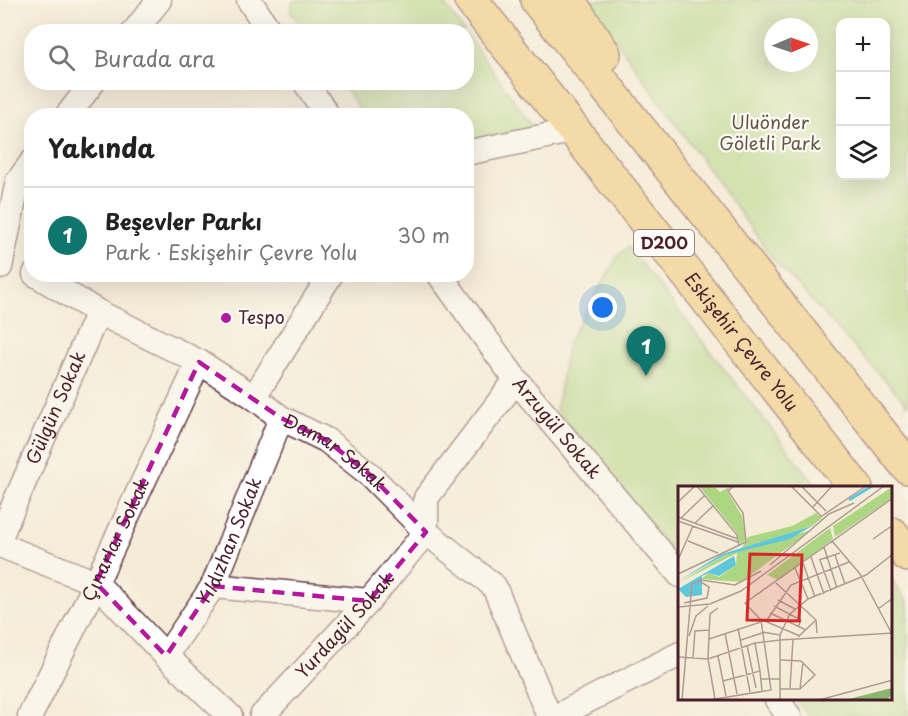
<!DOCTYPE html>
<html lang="tr">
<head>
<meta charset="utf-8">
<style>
  body { margin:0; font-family:"Playpen Sans",sans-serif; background:#f6f6f6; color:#222 }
  .controls { position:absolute; right:18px; top:18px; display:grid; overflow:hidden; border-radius:12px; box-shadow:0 6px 24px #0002 }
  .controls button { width:54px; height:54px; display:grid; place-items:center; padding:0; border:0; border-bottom:2px solid #e0e0e0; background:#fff; color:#222; font:30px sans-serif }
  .compass { position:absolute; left:764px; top:18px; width:54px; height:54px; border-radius:50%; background:#fff; box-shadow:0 6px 24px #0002; rotate:88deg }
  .you { position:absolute; left:603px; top:308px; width:21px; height:21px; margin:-15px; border:4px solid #fff; border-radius:50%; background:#1a73e8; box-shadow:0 0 0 9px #1a73e833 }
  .badge { display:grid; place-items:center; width:39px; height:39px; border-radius:50%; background:#0f766e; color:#fff; font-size:20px; font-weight:700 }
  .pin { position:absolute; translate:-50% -50px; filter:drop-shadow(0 2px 3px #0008) }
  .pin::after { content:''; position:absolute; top:32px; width:21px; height:18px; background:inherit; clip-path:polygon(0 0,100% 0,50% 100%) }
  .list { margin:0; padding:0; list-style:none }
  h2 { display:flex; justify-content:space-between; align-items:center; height:78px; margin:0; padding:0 24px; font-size:26px }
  h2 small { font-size:20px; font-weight:400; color:#767676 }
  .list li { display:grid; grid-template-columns:39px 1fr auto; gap:18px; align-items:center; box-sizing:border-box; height:96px; padding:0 24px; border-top:2px solid #e0e0e0 }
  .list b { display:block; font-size:22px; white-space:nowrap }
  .list p { margin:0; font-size:20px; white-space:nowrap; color:#767676 }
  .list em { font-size:20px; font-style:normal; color:#767676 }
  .icon { flex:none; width:33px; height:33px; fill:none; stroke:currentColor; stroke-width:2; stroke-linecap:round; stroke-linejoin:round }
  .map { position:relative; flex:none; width:908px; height:716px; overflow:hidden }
  .search { position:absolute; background:#fff; box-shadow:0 6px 24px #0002; left:24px; top:24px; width:450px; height:66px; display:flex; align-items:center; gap:15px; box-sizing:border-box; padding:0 21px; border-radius:24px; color:#767676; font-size:22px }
  .panel { position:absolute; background:#fff; box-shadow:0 6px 24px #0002; left:24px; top:108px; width:450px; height:174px; border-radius:24px }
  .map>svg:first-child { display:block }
  .green { fill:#acd682; stroke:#7b7a56; stroke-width:1.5; fill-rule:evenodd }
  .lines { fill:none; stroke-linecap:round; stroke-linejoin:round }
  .minor-casing { stroke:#643e45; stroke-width:27 }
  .highway-casing { stroke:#643e45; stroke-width:36 }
  .minor { stroke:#fff; stroke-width:24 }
  .highway { stroke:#f0c369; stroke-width:33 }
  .marked { fill:none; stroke:#b5179e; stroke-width:4.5; stroke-dasharray:12 8; stroke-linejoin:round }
  .poi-dot { fill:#b5179e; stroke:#fdfcf7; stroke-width:2 }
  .labels { text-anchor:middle; stroke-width:4.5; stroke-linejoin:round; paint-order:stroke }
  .shield { fill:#fdfcf7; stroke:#806168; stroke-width:1.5 }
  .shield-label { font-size:16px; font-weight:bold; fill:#4a1f2b }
  .park-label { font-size:18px; fill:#675645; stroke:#fdfcf7 }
  .poi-label { font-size:18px; fill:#4a1f2b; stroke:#fdfcf7; text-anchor:start }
  .street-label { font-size:18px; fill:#4a1f2b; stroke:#fdfcf7 }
  .inset-river { fill:none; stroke:#5fc7db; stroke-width:3 }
  .inset-road { fill:none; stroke:#b19a93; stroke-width:1.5 }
  .view { fill:#d62828; fill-opacity:0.15; stroke:#d62828; stroke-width:3 }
  .inset-edge { fill:none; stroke:#4a1f2b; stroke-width:3 }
</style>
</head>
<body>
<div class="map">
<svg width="908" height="716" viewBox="0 0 908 716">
  <rect width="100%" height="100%" fill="#fdfcf7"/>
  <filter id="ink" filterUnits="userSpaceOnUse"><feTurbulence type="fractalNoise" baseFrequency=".0167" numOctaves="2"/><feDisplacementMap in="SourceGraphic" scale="12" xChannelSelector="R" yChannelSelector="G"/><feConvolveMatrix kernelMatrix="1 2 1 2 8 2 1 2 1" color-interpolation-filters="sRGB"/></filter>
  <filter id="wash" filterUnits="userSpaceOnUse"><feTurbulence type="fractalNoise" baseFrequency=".008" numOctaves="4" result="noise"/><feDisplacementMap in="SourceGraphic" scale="24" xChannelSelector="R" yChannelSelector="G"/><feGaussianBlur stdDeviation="1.35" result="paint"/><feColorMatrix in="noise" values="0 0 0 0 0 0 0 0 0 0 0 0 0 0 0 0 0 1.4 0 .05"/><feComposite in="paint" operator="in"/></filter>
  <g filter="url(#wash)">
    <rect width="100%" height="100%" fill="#f5ecd8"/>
    <g class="green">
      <path d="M294 0H441L464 31H305L290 10Z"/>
      <path d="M587 0H908V405L773 259ZM840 22H886V176H840ZM773 27H809V63H773Z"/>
      <path d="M467 35 534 128 467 141 466 116 364 115 341 83 466 82Z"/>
      <path d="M628 247 818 488H680V560L556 410 568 342 618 256Z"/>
      <path d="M892 581 908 602V716H809L795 700H892Z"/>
    </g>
  </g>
  <g filter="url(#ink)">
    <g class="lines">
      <defs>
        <g id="minor">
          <path d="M249 0 270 32"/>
          <path d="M134 32 159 0"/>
          <path d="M305 82 328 116"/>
          <path d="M67 116 93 82"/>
          <path d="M466 153 575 130"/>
          <path d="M0 267 18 181 32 162"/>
          <path id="s1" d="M35 274 98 312 199 362 254 397 281 418 326 440 368 473 426 532 494 586 549 716"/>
          <path id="s2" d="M439 274 516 380 680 575"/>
          <path d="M254 397 331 274"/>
          <path d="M426 532V498L516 380"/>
          <path id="s3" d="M0 537 98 312"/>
          <path d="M0 545 96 583 166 656 230 716"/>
          <path d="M213 586 369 601"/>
          <path id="s4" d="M166 656 213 586 281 418"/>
          <path d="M777 700 789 716"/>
          <path id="s5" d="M30 716 96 583 199 362"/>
          <path id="s6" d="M262 716 369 601 426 532"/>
          <path d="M557 716 680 654"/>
        </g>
        <g id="highway">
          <path id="s7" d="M471 0 856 488"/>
          <path d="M537 0 908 467"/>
          <path d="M568 0 604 54"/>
          <path d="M892 534 908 555"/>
        </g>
      </defs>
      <use href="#minor" class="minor-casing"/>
      <use href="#highway" class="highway-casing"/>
      <use href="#minor" class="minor"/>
      <use href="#highway" class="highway"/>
    </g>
  </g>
  <path d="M0 0H908V716H0ZM199 362 281 418 326 440 368 473 426 532 369 601 213 586 166 656 96 583Z" fill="#f5ecd8" fill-opacity=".55" fill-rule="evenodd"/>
  <path class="marked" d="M199 362 281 418 326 440 368 473 426 532 369 601 213 586 166 656 96 583Z"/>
  <circle class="poi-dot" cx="226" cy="318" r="6"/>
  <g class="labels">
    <rect class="shield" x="634" y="230" width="60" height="26" rx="4.5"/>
    <g class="shield-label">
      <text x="664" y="249">D200</text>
    </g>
    <g class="park-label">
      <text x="770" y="129">Uluönder<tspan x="770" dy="21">Göletli Park</tspan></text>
    </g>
    <g class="poi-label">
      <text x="238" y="324">Tespo</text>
    </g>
    <g class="street-label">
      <text dy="6" stroke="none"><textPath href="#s7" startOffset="436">Eskişehir Çevre Yolu</textPath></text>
      <text dy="6" stroke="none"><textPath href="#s3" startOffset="141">Gülgün Sokak</textPath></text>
      <text dy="6" stroke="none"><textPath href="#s2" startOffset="194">Arzugül Sokak</textPath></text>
      <text dy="6" stroke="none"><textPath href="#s1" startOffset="350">Damar Sokak</textPath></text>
      <text dy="6" stroke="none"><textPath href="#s5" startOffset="196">Çınarlar Sokak</textPath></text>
      <text dy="6" stroke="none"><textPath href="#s4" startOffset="132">Yıldızhan Sokak</textPath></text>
      <text dy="6" stroke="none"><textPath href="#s6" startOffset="123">Yurdagül Sokak</textPath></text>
    </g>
  </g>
  <g transform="translate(678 486)">
    <rect width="214" height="214" fill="#f5ecd8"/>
    <path d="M21 0H36L42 6 53 0 49 5 64 30 68 54 62 58 59 47ZM214 1V12L157 51 155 40ZM138 27 144 32 134 40 64 62 70 51 114 40ZM152 42 155 53 100 94 89 89ZM134 44 63 96 23 93 31 87 41 91 58 79 59 67 0 97 47 69Z" fill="#acd682"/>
    <path d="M214 202V209L208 214H167Z" fill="#89b770"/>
    <path d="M134 40 112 53 47 69 0 95 44 68ZM56 70 58 79 41 90 31 87 24 90V109L8 111 0 103Z" fill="#5fc7db"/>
    <path class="inset-river" d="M171 14 194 0"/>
    <path class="inset-road" d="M19 0 59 49 61 60M113 0 144 31M123 0 148 25M0 16 17 0M135 21 154 0M144 30 188 0M0 31 60 53M3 32 27 9M0 35 60 56M17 37 36 19M195 53 215 39M10 55 40 67M154 55 182 88 214 148M146 61 159 102M157 69 167 98M133 71 146 108M0 74 15 40M141 74 162 67M142 74 153 105M125 77 137 111M92 79 151 28 176 17M117 82 130 113M0 88 68 56 65 27 50 5 56 0M98 97 138 134 139 147M100 114 117 123M6 117 29 112 31 101 23 96M96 120 123 134 120 141M0 121 32 118 63 105 206 0M200 123 215 112M92 127 128 144M60 142 72 206M84 146 102 149M47 147 59 208M11 150 18 130 30 120M122 150 82 133 67 117 215 12M120 151 138 134M31 153 89 134 113 99 171 76M63 154 84 147M69 159 78 202M40 170 48 210M0 171 30 173 77 157 102 154 215 147M0 172V194M15 172 17 145 32 144M103 174 123 175 137 189 122 203M82 185 84 205M83 193H102M45 195 82 185 77 157M112 202 115 153M102 203H122L125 176M37 213 30 173 32 128 40 122M4 214 14 98 23 94 57 99 83 85M31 214 93 204 83 134M102 214V149L112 128 130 113 188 89 215 68M141 214 215 194"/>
    <path class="view" d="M72 68 124 69 121 135 69 134Z"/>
    <rect width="214" height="214" class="inset-edge"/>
  </g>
</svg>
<div class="controls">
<button>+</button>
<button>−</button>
<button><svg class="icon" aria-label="layers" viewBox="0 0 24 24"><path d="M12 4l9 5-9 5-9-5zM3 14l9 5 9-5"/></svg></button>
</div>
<svg class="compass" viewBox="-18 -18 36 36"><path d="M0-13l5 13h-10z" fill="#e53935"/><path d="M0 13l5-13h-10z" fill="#767676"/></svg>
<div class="you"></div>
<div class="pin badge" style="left:646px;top:376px">1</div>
<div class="search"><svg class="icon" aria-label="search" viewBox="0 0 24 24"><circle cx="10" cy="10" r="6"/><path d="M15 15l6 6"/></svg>Burada ara</div>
<section class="panel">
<h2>Yakında<small></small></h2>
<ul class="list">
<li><span class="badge">1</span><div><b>Beşevler Parkı</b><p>Park · Eskişehir Çevre Yolu</p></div><em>30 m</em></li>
</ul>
</section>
</div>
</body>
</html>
